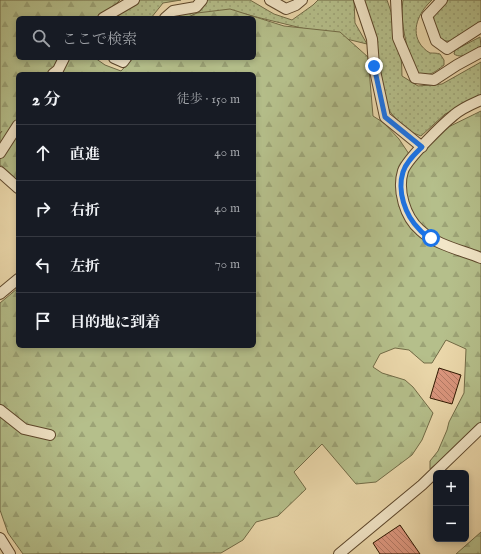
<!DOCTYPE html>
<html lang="ja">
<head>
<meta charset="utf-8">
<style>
  body { margin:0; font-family:"IM FELL English","Noto Serif JP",serif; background:#20242c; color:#f1f3f6 }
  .controls { position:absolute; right:12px; bottom:12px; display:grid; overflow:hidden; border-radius:6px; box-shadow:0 2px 6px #0003 }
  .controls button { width:36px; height:36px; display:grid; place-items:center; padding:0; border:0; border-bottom:1px solid #363941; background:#171b24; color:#f1f3f6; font:20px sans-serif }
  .stop { position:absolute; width:12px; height:12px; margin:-9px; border:3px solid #1a73e8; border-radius:50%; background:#fff }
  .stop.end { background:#1a73e8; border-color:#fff; box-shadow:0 1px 4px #0008 }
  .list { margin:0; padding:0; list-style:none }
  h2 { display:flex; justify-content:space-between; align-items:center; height:52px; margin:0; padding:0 16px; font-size:17px }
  h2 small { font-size:13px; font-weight:400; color:#9ea1a6 }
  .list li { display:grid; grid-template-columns:26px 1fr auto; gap:12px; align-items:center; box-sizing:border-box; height:56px; padding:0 16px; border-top:1px solid #363941 }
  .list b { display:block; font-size:15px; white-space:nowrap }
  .list em { font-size:13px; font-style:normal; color:#9ea1a6 }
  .icon { flex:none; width:22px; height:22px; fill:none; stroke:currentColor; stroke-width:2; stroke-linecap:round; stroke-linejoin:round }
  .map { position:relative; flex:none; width:481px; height:554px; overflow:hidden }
  .search { position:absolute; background:#171b24; box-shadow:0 2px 6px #0003; left:16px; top:16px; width:240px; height:44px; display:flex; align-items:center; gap:10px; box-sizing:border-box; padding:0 14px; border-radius:6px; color:#9ea1a6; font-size:15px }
  .panel { position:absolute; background:#171b24; box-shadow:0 2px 6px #0003; left:16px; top:72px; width:240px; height:276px; border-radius:6px }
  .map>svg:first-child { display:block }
  .grass { fill:url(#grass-dots); stroke:#726b46 }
  .forest { fill:url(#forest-firs); stroke:#726b46 }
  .building { fill:url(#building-back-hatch); stroke:#2e1700 }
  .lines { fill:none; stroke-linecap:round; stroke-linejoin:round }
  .minor-casing { stroke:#5d472b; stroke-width:12 }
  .minor { stroke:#f2e6c8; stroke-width:10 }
  .route { stroke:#1a73e8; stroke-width:5 }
</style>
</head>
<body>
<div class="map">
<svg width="481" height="554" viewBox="0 0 481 554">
  <defs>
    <pattern id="grass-dots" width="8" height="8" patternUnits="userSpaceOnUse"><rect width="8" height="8" fill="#b5bf8b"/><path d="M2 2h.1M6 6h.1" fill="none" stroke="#9ca376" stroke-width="1.8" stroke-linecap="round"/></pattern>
    <pattern id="forest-firs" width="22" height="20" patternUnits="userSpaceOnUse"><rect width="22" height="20" fill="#b5bf8b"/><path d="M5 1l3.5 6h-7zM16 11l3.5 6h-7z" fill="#9ca376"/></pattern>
    <pattern id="building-back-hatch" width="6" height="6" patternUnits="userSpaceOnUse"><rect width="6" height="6" fill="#dc977f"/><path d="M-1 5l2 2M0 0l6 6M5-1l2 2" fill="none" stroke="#b37a66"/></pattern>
  </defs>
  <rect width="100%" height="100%" fill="#ebd8ab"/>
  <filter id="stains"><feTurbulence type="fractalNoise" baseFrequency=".005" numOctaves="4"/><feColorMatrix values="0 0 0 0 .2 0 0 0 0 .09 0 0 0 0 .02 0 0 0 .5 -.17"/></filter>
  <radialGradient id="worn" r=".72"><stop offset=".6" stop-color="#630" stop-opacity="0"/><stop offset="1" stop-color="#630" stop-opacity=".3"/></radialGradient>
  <g class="grass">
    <path d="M136 0H181L163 3 151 18H115Z"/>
    <path d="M200 0H250L274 14 292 20 313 5 318 0H354L355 23 367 44 240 13 187 18H165Z"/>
    <path d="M363 0H387C396 25 402 49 402 76L418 86 442 84 481 62V100L445 114 421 136 406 130 391 113 384 102 378 55 366 23Z"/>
    <path d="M403 0H432C421 10 411 27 419 42 421 46 426 51 430 53 433 53 437 53 440 54L444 60V65C434 73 426 79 414 72 408 49 399 23 403 0Z"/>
    <path d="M446 0H481V22L451 41H436L430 19Z"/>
    <path d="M480 37 481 46C473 51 463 60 454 54L455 50Z"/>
  </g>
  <g class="forest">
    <path d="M0 0H120L101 18H18V58H95L105 65 121 71 133 58H254V18H186L197 13 230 9 284 26 340 32 368 57 373 116 384 123 399 139 411 157 434 134 481 111V428L430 469V461L438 451 447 430 449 422 464 393 466 349 446 340 432 363H424L409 350 395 348 380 354 373 367 382 373 405 380 413 387 433 413 422 440 412 455 376 482 356 484 322 444 294 472 306 489 278 516 256 522 243 540 221 553 23 554 8 533 0 510V303L18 288V346H254V74H18V181L3 167 0 165V134L2 131 0 133Z"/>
    <path d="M481 532V554H456Z"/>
  </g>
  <g class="building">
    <path d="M439 368 461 375 452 404 430 398Z"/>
    <path d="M400 525 420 554H380L373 543Z"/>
  </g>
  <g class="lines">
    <defs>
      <g id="minor">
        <path d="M270 0 286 9 296 5 302 0"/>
        <path d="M359 0 372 39 374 66 385 117 422 147"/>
        <path d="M396 0 398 38 415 78 434 80 457 65 481 52"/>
        <path d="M442 0 427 16 436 41 447 49 481 27"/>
        <path d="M103 18 134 0"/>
        <path d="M165 18 173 11 196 7 202 0"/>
        <path d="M114 58 123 62 126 58"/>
        <path d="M53 74 58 70 64 58"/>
        <path d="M481 100C472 104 462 108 454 115 443 124 407 159 403 171 397 190 405 217 420 230 436 245 461 250 481 258"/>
        <path d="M0 153 18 125"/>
        <path d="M0 172 18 188"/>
        <path d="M0 294 18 279"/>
        <path d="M0 410 24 429 50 435"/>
        <path d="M0 538 10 554"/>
        <path d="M339 554 422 485 481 428"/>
      </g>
    </defs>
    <use href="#minor" class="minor-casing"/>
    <use href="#minor" class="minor"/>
  </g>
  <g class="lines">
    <path class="route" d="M374 66 385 117 422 147C415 154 406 162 403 172 397 191 405 215 419 229 422 233 427 236 431 238"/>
  </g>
  <rect width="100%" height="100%" filter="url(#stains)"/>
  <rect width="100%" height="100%" fill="url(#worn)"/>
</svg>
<div class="controls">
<button>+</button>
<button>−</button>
</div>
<div class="stop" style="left:431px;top:238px"></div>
<div class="stop end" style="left:374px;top:66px"></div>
<div class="search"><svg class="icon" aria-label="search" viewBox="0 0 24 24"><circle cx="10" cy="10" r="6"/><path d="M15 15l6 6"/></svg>ここで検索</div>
<section class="panel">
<h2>2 分<small>徒歩 · 150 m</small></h2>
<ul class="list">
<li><svg class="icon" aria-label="ahead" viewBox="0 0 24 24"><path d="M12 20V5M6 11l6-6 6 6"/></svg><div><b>直進</b></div><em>40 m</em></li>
<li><svg class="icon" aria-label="right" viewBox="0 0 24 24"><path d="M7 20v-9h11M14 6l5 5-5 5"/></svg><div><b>右折</b></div><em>40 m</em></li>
<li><svg class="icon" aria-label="left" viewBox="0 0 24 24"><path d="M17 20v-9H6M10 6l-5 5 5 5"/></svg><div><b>左折</b></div><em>70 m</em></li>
<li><svg class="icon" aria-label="arrive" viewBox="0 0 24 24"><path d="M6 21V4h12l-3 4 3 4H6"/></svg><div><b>目的地に到着</b></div></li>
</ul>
</section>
</div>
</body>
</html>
